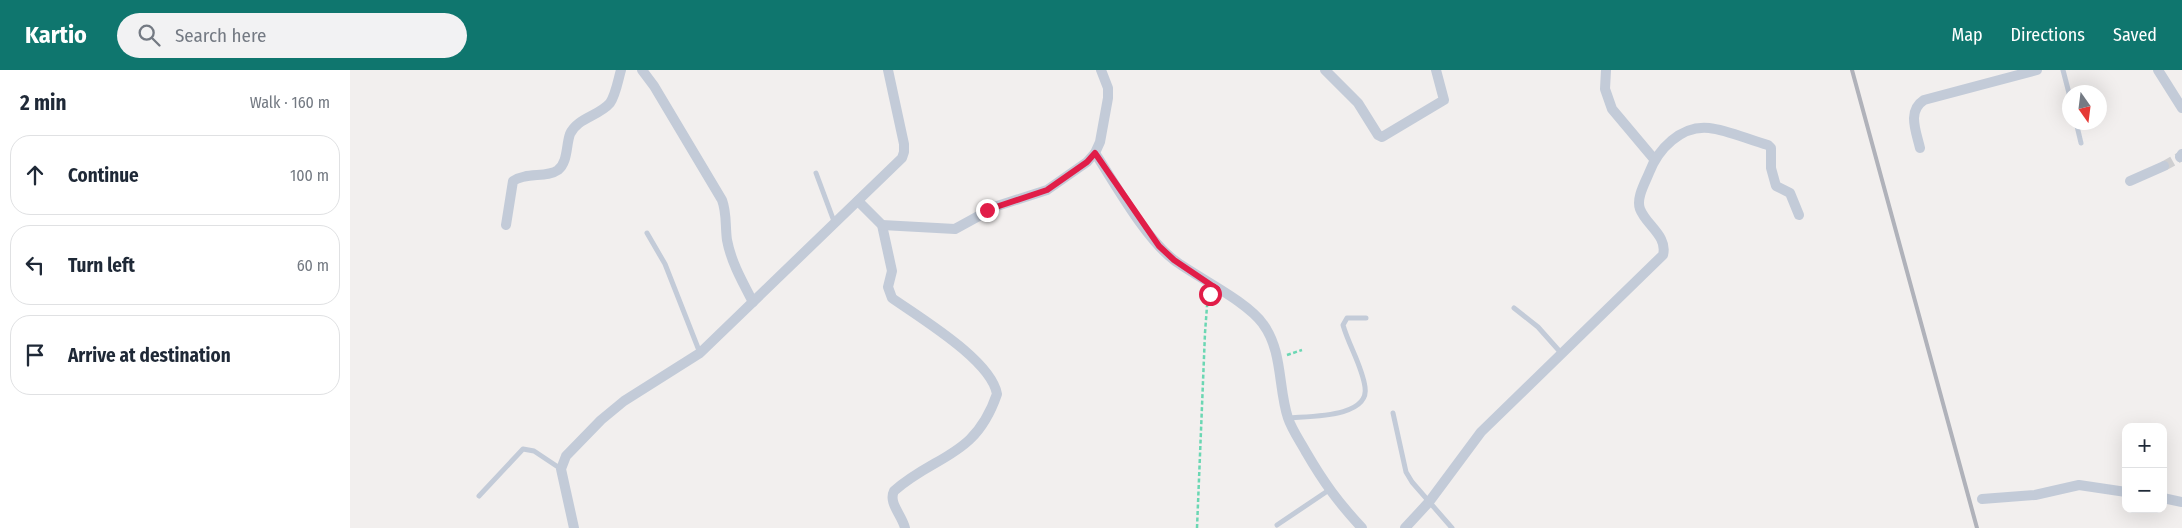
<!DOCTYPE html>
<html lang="en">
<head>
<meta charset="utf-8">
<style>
  body { margin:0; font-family:"Fira Sans Condensed",sans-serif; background:#f2f2f3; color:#1f2937 }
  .controls { position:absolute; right:15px; bottom:15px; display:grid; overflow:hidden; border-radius:10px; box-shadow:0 5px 20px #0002 }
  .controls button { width:45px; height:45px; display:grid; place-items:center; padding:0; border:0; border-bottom:1px solid #e0e1e3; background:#fff; color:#1f2937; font:25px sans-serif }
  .compass { position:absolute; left:1712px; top:15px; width:45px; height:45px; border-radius:50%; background:#fff; box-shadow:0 5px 20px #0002; rotate:166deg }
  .stop { position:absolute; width:15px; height:15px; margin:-11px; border:4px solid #e11d48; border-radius:50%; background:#fff }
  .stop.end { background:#e11d48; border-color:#fff; box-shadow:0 1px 5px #0008 }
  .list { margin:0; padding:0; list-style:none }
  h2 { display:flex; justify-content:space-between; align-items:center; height:65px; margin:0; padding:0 20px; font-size:21px }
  h2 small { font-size:16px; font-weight:400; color:#747a83 }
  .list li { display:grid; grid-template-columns:32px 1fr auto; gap:15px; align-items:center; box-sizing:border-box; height:80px; margin:0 10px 10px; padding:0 10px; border:1px solid #e0e1e3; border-radius:20px }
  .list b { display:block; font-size:19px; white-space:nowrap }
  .list em { font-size:16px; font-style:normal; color:#747a83 }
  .icon { flex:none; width:28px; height:28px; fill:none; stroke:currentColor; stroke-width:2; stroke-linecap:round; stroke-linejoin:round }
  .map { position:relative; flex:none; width:1832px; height:458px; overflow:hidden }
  header { display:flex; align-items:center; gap:30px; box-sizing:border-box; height:70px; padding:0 25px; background:#0f766e; color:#fff }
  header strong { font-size:24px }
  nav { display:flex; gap:28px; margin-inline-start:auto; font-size:18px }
  .search { width:350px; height:45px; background:#f2f2f3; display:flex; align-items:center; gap:12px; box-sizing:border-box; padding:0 18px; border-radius:28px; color:#747a83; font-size:19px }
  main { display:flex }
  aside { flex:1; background:#fff }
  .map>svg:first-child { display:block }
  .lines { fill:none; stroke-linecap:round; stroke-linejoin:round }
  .minor-tunnel { stroke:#cfcfd1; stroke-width:10; stroke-dasharray:10 5; stroke-linecap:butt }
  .path { stroke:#6bd7b3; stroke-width:2.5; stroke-dasharray:4 2.5; stroke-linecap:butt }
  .service { stroke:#c3cbd8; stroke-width:5 }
  .minor { stroke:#c3cbd8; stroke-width:10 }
  .rail { stroke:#b0b2ba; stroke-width:4 }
  .route { stroke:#e11d48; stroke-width:6 }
</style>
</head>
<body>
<header>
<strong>Kartio</strong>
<div class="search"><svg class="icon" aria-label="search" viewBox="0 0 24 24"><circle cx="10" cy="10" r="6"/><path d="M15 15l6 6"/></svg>Search here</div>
<nav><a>Map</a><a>Directions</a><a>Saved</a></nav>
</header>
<main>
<aside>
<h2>2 min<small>Walk · 160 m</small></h2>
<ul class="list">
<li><svg class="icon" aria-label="ahead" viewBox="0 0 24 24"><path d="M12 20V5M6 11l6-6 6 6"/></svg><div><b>Continue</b></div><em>100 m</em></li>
<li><svg class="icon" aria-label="left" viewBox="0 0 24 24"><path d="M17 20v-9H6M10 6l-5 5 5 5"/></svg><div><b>Turn left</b></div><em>60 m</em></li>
<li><svg class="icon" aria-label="arrive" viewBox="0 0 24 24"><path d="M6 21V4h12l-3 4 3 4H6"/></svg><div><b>Arrive at destination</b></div></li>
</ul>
</aside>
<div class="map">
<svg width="1832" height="458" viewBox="0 0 1832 458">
  <rect width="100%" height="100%" fill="#f2efee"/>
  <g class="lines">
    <path class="minor-tunnel" d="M1814 96 1830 87"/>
    <g class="path">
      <path d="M937 285 952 280"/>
      <path d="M847 458 855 263 857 236 860 225"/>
    </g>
    <g class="service">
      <path d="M1713 0 1720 27"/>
      <path d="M1726 52 1731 73"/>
      <path d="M466 103 485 154"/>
      <path d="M297 163 315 194 350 283"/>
      <path d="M1164 238 1188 257 1212 284"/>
      <path d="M1043 343 1056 402 1062 412 1102 458"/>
      <path d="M938 348C958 346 1020 348 1015 317 1012 296 999 276 993 255L997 248H1016"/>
      <path d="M129 426 173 379 184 381 211 399"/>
      <path d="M927 455 979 420"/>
    </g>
    <g class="minor">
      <path d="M292 0 304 16 372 130C377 143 375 156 377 170 381 192 393 213 403 232"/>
      <path d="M975 0 1008 33 1028 65 1032 67 1094 30 1086 0"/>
      <path d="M1256 0 1255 19 1262 39 1304 89"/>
      <path d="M1808 0 1832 38"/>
      <path d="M1570 78C1566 61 1557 41 1574 30L1687 0"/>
      <path d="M745 83C766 115 795 168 824 190 848 208 897 231 913 254 933 281 928 318 938 348 942 360 950 371 956 382 974 413 988 432 1012 458"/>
      <path d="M1830 87 1832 84"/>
      <path d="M1780 111 1814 96"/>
      <path d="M508 131 532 155 542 201 538 217 542 228C570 248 641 290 647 324 625 388 586 384 544 421 538 433 552 445 555 458"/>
      <path d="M156 155 163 111C176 102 197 108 208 100 218 92 216 75 220 64 227 48 249 46 260 33 266 24 268 10 271 0"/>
      <path d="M532 155 605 159 647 136 697 120 737 92 745 83 750 72 758 28V18L751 0"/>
      <path d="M1813 428 1832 432"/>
      <path d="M1632 429 1685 425 1729 415 1776 422"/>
      <path d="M224 458 211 399 216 386 251 350 274 331 350 283 552 88 554 82V74L538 0"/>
      <path d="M1055 458 1079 432 1131 362 1313 185C1318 166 1296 155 1290 139 1286 128 1295 113 1299 103 1308 79 1331 55 1359 58 1378 60 1399 70 1418 75L1421 78V98L1426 116 1440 123 1449 145"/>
    </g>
    <path class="rail" d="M1502 0 1627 458"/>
  </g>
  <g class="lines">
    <path class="route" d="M637 140 697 120 737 92 745 83 809 176 824 190 867 219 860 224"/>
  </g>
</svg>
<div class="controls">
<button>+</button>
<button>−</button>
</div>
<svg class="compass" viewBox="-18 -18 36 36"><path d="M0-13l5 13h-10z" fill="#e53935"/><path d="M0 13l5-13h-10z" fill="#747a83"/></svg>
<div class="stop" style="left:860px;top:224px"></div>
<div class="stop end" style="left:637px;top:140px"></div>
</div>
</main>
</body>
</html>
